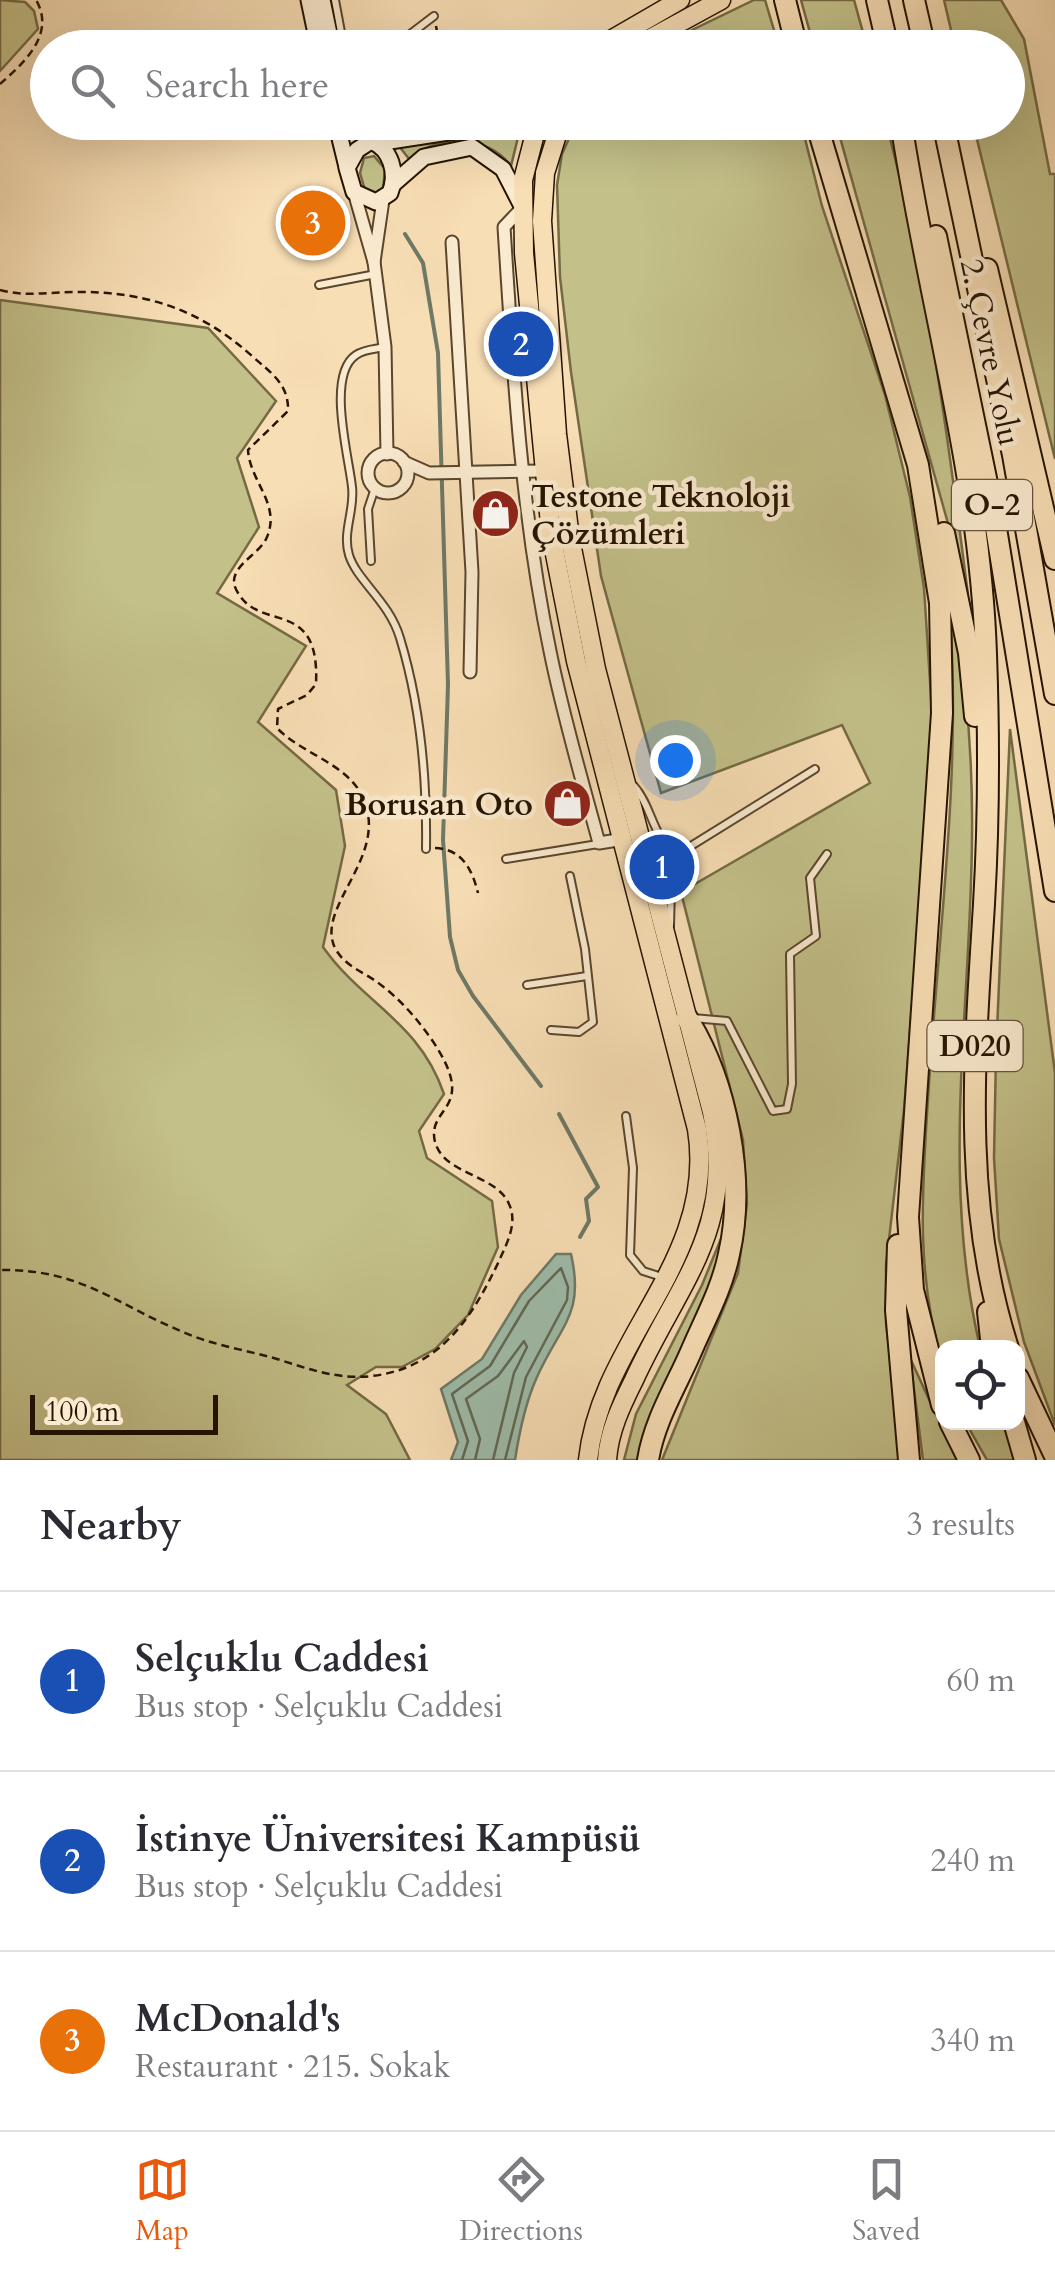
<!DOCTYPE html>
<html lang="en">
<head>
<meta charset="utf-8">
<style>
  body { margin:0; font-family:Cardo,serif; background:#f2f2f3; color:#2b2b33 }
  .controls { position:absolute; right:30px; bottom:30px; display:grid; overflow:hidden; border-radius:20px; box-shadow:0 10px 40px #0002 }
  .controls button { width:90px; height:90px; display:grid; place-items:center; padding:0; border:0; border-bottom:2px solid #e1e1e2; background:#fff; color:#2b2b33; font:50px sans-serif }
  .scale { position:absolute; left:30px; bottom:25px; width:188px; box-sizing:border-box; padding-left:10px; border:5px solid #261400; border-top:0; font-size:28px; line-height:35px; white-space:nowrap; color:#261400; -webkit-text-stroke:8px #faeacf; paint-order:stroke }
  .you { position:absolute; left:675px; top:760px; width:35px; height:35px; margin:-25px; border:8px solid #fff; border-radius:50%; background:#1a73e8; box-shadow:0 0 0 15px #1a73e833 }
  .badge { display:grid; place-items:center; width:65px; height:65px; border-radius:50%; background:#ea580c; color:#fff; font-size:32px; font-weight:700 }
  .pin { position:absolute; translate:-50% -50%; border:5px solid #fff; box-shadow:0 2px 10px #0006 }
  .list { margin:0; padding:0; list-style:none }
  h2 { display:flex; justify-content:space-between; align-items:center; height:130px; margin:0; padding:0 40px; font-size:42px }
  h2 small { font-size:32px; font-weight:400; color:#7c7c81 }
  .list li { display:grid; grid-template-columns:65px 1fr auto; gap:30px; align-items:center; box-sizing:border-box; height:180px; padding:0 40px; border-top:2px solid #e1e1e2 }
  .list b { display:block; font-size:38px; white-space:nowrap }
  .list p { margin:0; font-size:32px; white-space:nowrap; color:#7c7c81 }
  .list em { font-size:32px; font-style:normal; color:#7c7c81 }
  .icon { flex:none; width:55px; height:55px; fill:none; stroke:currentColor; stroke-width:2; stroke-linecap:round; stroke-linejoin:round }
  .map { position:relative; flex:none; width:1055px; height:1460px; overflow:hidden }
  .search { position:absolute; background:#fff; box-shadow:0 10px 40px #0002; left:30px; right:30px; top:30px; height:110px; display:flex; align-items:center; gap:25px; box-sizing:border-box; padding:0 35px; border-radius:55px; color:#7c7c81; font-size:38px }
  .sheet { height:670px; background:#fff }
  nav { display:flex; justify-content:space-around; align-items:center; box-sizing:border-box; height:140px; border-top:2px solid #e1e1e2; background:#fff; font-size:28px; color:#7c7c81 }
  nav a { display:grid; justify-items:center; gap:5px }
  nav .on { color:#ea580c }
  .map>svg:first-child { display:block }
  .green { fill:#c3c089; stroke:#746a44; stroke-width:2.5 }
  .water { fill:#9ebcaa; stroke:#6e7966; stroke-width:2.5 }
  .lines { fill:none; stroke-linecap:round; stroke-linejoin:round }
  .shore { stroke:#626855; stroke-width:2.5 }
  .stream { stroke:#6e7966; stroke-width:4 }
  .lane-casing { stroke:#5a462d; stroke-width:10 }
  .street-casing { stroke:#5a462d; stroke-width:15 }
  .secondary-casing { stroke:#261400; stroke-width:19 }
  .primary-casing { stroke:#261400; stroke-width:21 }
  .highway-casing { stroke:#261400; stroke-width:24 }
  .path { stroke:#261400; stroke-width:2.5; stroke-dasharray:8 5; stroke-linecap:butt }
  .lane { stroke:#faeacf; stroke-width:6 }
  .street { stroke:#faeacf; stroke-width:11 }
  .secondary { stroke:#faeacf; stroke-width:15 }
  .primary { stroke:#f8deb5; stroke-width:18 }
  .highway { stroke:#f8deb5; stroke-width:20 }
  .labels { text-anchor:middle; stroke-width:9; stroke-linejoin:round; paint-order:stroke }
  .shield { fill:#faeacf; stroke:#66543e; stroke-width:2.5 }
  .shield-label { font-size:30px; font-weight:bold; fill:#261400 }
  .street-label { font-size:32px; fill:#261400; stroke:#faeacf }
  .poi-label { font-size:32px; font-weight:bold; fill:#261400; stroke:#faeacf; text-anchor:start }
</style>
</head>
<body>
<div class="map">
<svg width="1055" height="1460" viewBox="0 0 1055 1460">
  <rect width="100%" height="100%" fill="#f8deb5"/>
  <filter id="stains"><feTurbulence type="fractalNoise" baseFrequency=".002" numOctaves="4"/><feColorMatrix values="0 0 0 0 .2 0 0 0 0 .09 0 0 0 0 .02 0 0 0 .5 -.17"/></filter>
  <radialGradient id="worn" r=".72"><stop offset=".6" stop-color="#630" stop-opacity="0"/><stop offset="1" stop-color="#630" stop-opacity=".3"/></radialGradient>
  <g class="green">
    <path d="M0 0 25 2 34 11 38 29 0 71Z"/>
    <path d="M754 0H765L779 47H657Z"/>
    <path d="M801 0H854L867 47H814Z"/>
    <path d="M944 0H1001L1024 39 1050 174H1055V459L973 123 1008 122V48L955 47Z"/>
    <path d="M576 123H801L822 206 885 395 910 497 924 588 932 713 928 792 904 1110 886 1265V1323L902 1460H662L738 1273 747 1204 743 1140 681 892 870 783 842 725 661 793 601 576 571 372 560 277 557 185 562 154Z"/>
    <path d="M836 123H886C927 277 948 437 968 595Z"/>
    <path d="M521 125 511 166C487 134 438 134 409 159L399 146 483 137Z"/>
    <path d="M374 156 385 169 383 190 376 195 365 190 360 173 364 158Z"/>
    <path d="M0 300 208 328 276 401 237 458 259 527 217 593 306 646 258 722 336 790 345 846 323 947C363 1004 419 1021 444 1094L419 1131 427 1158 492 1201 498 1247 468 1315 435 1349 402 1367H376L347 1385 386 1414 410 1460H0Z"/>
    <path d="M956 616C967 690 973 763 972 837 971 1009 940 1177 980 1347L942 1348V1362C914 1268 923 1179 929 1083 939 928 961 773 950 618Z"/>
    <path d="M1010 729 1055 1073V1425L1024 1342 999 1239 994 1158 996 1054Z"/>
    <path d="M727 1224 724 1249 643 1460H624L636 1414 702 1285Z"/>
    <path d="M910 1358 957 1460H923Z"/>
    <path d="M966 1423H1006L1018 1460H987Z"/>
  </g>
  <path class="water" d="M556 1254H571C585 1315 560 1325 537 1377 526 1401 519 1434 515 1460H451L458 1442 441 1389 482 1359 521 1295Z"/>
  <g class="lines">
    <g class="shore">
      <path d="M462 1460 468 1441 452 1394 490 1366 529 1301 561 1268 568 1287 567 1300 526 1377 505 1460"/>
      <path d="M475 1460 480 1439 466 1399 498 1376 524 1341 527 1347 514 1373 493 1460"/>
    </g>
    <g class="stream">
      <path d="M405 234 423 263 438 353 448 685 443 840 450 937 458 970 473 996 541 1086"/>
      <path d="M559 1114 598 1187 586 1199 589 1221 580 1237"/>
    </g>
    <defs>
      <g id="lane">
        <path d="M335 0 344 48"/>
        <path d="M392 48 434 16"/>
        <path d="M319 285 376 274"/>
        <path d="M385 347C376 349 364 349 356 355 326 375 349 457 352 487 355 510 342 532 349 555 357 581 389 601 400 638 420 704 427 780 426 849"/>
        <path d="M371 561 368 509 375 488"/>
        <path d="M634 786C653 807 652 840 678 854L815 769"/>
        <path d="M506 859 598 844"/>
        <path d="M670 926 672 851"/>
        <path d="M527 985 587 976"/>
        <path d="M693 1018 727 1021 773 1111 787 1109 792 1084 790 954 816 936 810 878 827 854"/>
        <path d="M551 1030 579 1032 593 1022 585 949 570 876"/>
        <path d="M626 1116 633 1168 630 1255 643 1271 665 1278"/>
      </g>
      <g id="street">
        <path d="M354 192 374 262 383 200"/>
        <path d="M523 207 504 227C513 369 521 512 550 651 563 716 582 780 599 843L624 839"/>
        <path d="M452 242 472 572 470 672"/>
        <path d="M374 262 385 347 387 454"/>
        <circle cx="388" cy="473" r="20"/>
        <path d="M404 462 429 473 542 471"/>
      </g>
      <g id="secondary">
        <path d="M309 0 319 48"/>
        <path d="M322 0 332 48"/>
        <path d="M336 122 347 167"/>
        <path d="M353 122 371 141"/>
        <path d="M371 141C391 149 398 173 390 193L376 202 354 192 347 168 357 150Z"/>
        <path d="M377 143 514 122"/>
        <path d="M393 184 424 157 472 147 503 169 522 206"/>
      </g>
      <g id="primary">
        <path d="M597 48 680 0"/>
        <path d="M633 48 721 0"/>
        <path d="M538 122 523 180 524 253 551 534 576 661 697 1129C718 1260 601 1338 588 1460"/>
        <path d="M561 122 545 173 542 221 557 434 570 538 596 669 712 1112C736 1230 680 1280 634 1380 621 1406 609 1431 607 1460"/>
      </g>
      <g id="highway">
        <path d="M785 0 797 48"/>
        <path d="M877 0 888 48"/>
        <path d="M914 0 925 48"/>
        <path d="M816 122 918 465 940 603 942 713 908 1217 913 1290 942 1405"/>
        <path d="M901 122C928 300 980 474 986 654 989 737 989 820 984 904 975 1053 961 1202 1008 1348"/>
        <path d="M943 122 1013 455 1055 694"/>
        <path d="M936 236 995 522 1055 891"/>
        <path d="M987 269 1055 559"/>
        <path d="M944 533 969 653 975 716"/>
        <path d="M898 1245 896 1310 909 1460"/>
        <path d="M988 1312 992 1348"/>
        <path d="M1018 1378 1055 1456"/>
        <path d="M950 1422 969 1460"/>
        <path d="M1014 1422 1025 1460"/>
        <path d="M648 1460C654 1422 675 1388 690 1354 704 1321 722 1289 729 1254 746 1180 727 1082 687 1018"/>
      </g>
    </defs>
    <use href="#lane" class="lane-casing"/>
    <use href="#street" class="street-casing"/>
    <use href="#secondary" class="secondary-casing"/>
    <use href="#primary" class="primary-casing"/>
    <use href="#highway" class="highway-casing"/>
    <g class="path">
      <path d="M436 26 440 48"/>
      <path d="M0 84C24 63 56 34 36 0"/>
      <path d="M0 290C25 297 50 292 76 292 145 291 201 310 252 356 271 373 289 384 288 411L248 450C250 482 281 504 267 537 259 557 222 568 238 593 262 633 320 597 316 684L307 695 278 709 277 728C301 753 342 762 360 792 395 853 314 905 335 948 345 967 365 972 381 985 401 1000 418 1020 432 1040 480 1111 426 1105 435 1142 444 1175 496 1174 509 1204 518 1223 507 1243 499 1261 472 1318 440 1368 372 1376 338 1380 309 1369 277 1359 246 1350 212 1345 183 1332 113 1303 81 1269 0 1270"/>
      <path d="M435 848C462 849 472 869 478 893"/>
    </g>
    <use href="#lane" class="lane"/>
    <use href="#street" class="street"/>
    <use href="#secondary" class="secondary"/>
    <use href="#primary" class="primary"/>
    <use href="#highway" class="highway"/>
  </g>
  <defs>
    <symbol id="shop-disc" viewBox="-11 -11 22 22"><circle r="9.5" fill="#8f2418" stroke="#faeacf"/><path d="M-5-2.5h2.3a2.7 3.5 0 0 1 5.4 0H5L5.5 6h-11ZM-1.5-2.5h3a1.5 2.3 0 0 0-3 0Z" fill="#fff"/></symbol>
  </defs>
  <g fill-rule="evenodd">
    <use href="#shop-disc" x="468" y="486" width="55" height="55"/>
    <use href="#shop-disc" x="540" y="776" width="55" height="55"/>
  </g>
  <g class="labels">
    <g class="shield">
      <rect x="952" y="480" width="80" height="50" rx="8"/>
      <rect x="927.5" y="1021" width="95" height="50" rx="8"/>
    </g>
    <g class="shield-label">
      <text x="992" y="515">O-2</text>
      <text x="975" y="1056">D020</text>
    </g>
    <g class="street-label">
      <text transform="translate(991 352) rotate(78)" y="11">2. Çevre Yolu</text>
    </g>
    <g class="poi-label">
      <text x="531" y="507">Testone Teknoloji<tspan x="531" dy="37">Çözümleri</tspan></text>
      <text x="533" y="815" text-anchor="end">Borusan Oto</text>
    </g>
  </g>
  <rect width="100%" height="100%" filter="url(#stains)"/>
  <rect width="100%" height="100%" fill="url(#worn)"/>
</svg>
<div class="controls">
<button><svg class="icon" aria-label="locate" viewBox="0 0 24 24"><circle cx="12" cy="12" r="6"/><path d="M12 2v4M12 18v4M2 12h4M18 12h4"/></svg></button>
</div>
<div class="scale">100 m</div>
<div class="you"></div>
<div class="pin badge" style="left:662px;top:867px;background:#1a4fb4">1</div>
<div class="pin badge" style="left:521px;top:344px;background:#1a4fb4">2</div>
<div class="pin badge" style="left:313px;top:223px;background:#e8710a">3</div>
<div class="search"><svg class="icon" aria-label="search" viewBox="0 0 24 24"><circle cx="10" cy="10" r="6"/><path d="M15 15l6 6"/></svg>Search here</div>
</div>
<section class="sheet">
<h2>Nearby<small>3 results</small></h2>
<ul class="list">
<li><span class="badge" style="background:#1a4fb4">1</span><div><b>Selçuklu Caddesi</b><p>Bus stop · Selçuklu Caddesi</p></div><em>60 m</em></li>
<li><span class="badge" style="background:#1a4fb4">2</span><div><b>İstinye Üniversitesi Kampüsü</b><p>Bus stop · Selçuklu Caddesi</p></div><em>240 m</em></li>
<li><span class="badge" style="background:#e8710a">3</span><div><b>McDonald's</b><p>Restaurant · 215. Sokak</p></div><em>340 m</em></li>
</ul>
</section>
<nav>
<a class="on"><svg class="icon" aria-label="map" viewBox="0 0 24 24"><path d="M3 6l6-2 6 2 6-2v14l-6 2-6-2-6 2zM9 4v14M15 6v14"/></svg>Map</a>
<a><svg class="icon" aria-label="directions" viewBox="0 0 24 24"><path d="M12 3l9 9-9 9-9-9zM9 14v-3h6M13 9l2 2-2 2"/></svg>Directions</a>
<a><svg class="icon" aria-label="saved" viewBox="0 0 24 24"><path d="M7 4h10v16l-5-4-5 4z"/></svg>Saved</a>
</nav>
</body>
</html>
